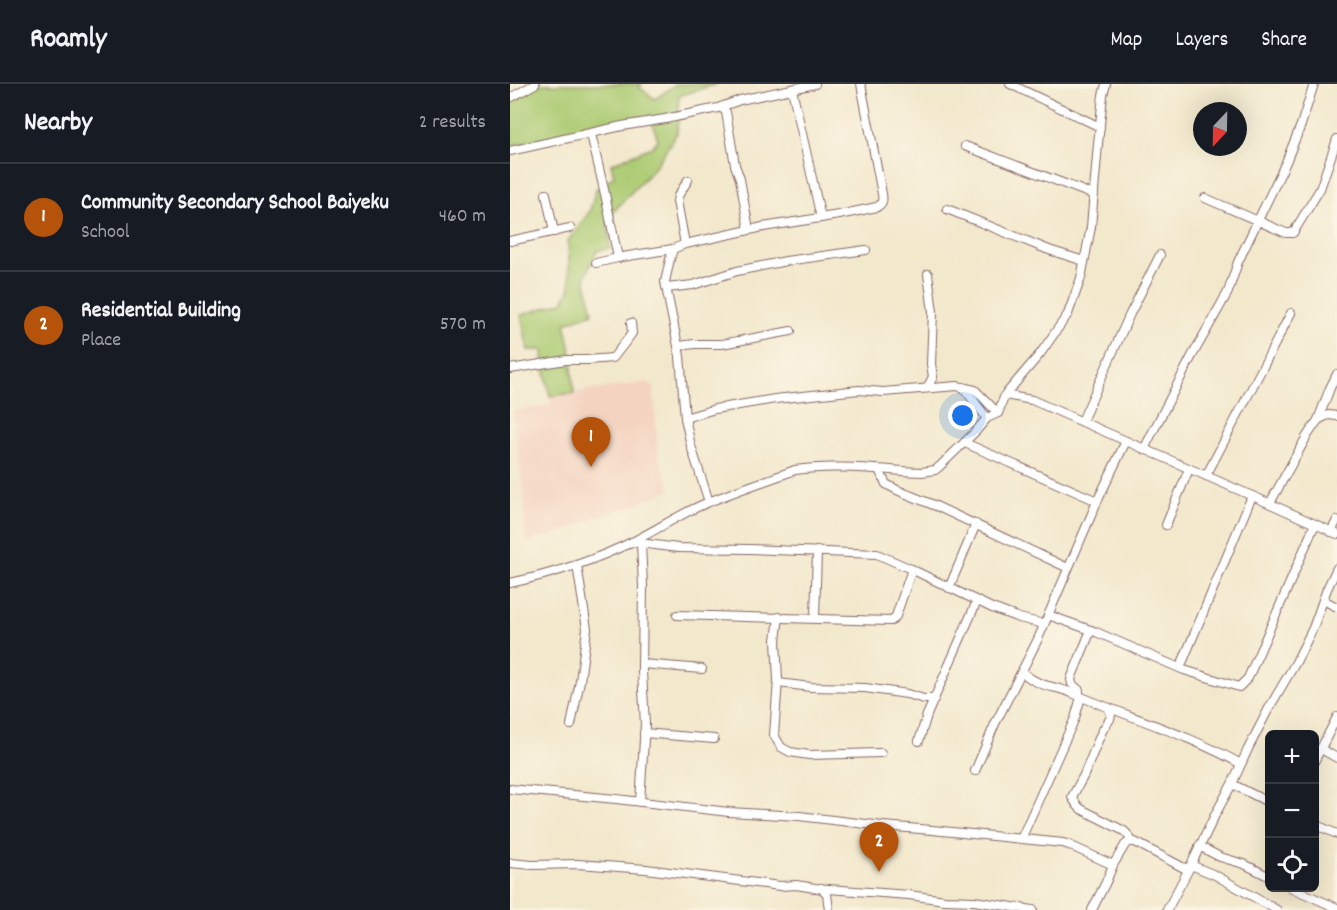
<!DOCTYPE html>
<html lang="en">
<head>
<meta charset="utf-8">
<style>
  body { margin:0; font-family:Dekko,sans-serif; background:#20242c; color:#f1f3f6 }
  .controls { position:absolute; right:18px; bottom:18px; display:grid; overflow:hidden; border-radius:9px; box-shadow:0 6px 24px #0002 }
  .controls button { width:54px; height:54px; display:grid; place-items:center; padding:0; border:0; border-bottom:2px solid #363941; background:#171b24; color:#f1f3f6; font:30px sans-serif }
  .compass { position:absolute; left:683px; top:18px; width:54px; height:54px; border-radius:50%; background:#171b24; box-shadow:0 6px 24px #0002; rotate:202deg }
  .you { position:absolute; left:453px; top:332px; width:21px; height:21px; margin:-15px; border:4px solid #fff; border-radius:50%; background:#1a73e8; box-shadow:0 0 0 9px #1a73e833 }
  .badge { display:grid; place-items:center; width:39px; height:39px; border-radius:50%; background:#b45309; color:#fff; font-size:20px; font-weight:700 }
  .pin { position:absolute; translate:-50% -50px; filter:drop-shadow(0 2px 3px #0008) }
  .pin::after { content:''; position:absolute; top:32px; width:21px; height:18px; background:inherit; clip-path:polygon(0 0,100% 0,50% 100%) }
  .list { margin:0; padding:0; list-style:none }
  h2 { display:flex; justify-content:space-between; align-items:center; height:78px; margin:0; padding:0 24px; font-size:26px }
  h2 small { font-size:20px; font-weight:400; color:#9ea1a6 }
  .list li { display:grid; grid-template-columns:39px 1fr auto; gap:18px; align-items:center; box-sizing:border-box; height:108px; padding:0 24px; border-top:2px solid #363941 }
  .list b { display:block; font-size:22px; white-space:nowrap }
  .list p { margin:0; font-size:20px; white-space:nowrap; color:#9ea1a6 }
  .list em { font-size:20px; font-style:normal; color:#9ea1a6 }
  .icon { flex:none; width:33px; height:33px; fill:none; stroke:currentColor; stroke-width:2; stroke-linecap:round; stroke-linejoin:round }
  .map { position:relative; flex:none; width:827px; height:826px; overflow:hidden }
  header { display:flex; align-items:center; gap:36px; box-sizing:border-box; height:84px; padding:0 30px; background:#171b24; border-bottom:2px solid #363941 }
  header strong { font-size:28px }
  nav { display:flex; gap:33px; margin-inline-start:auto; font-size:21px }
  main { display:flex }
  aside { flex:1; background:#171b24 }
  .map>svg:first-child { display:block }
  .built { fill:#f4d3c0 }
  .green { fill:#abca71; stroke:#7a744e; stroke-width:1.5 }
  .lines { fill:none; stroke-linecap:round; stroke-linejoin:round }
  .minor-casing { stroke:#856563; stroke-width:10 }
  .minor { stroke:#fff; stroke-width:8 }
</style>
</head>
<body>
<header>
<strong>Roamly</strong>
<nav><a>Map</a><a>Layers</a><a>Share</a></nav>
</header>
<main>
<aside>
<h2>Nearby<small>2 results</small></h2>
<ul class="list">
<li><span class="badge">1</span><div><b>Community Secondary School Baiyeku</b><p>School</p></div><em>460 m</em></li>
<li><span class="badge">2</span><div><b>Residential Building</b><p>Place</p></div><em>570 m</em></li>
</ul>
</aside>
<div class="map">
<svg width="827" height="826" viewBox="0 0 827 826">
  <rect width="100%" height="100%" fill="#fcf5e5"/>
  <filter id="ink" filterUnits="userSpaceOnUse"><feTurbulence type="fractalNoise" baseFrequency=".0167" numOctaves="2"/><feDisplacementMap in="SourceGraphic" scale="12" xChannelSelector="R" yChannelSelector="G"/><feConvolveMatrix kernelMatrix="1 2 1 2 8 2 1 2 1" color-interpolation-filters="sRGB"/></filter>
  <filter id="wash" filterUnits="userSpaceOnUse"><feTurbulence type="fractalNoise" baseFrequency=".008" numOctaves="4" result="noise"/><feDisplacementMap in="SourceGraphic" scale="24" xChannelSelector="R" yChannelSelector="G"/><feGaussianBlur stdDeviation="1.35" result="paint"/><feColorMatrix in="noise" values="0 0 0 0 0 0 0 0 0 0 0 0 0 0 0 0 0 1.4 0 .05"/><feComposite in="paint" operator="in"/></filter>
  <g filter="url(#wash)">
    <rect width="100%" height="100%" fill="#f2e8cc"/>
    <path class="built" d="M138 298 144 303 147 359 150 376 161 405 125 421 92 431 75 439 37 452 16 458 13 408 3 327 41 321 40 312Z"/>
    <path class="green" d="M26 0H132L129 3 145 15 166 0H207L169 12 167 49 145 83 106 125 98 136 100 164 87 167 75 193 83 229 55 239 60 261 64 309 40 312 34 284 33 266H18L11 231 53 218 60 204 58 157 80 127 86 105 104 92 101 80 142 63 148 56 140 32 0 62V17Z"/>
  </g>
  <g filter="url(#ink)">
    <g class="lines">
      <defs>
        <g id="minor">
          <path d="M500 0 590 43"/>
          <path d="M282 5 311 134"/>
          <path d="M0 14 25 0"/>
          <path d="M211 23 216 28 225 81 230 95 239 146"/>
          <path d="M81 50 95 110 108 174"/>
          <path d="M455 62 584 111"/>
          <path d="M0 67 112 42 155 35 208 24 230 16 305 0"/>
          <path d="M36 110 44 148"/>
          <path d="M695 114 776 149H783L810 105 827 55"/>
          <path d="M437 125 539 166 574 177"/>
          <path d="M0 157 60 144"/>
          <path d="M175 160 167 117 168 112 178 96"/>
          <path d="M163 165 160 175 155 198 170 272 175 334 181 362 199 418"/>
          <path d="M86 179 112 173 163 165 175 160 253 143 329 131 367 123C373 119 373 116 372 110L351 0"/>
          <path d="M157 204 183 201 227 187 276 177 356 166"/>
          <path d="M168 262 185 260H212L281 247"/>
          <path d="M0 285 56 276H77L103 274 120 252 122 249 121 239"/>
          <path d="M453 303 477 334"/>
          <path d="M417 304 423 293 421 280 423 228 418 190"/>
          <path d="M495 311 522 316 763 421 827 450"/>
          <path d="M175 334 205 325 265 315 349 306 373 308 447 302 465 306 488 329"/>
          <path d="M808 336 820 304 827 290"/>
          <path d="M572 337 620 230 650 171"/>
          <path d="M455 359 587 417"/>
          <path d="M634 365 682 272 718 208 728 178 776 78 791 41 804 0"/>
          <path d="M369 386 376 400 387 406 426 422 558 484"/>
          <path d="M696 392 781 229"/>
          <path d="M760 419 797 352 808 336 818 331 827 332"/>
          <path d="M656 441 679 385"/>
          <path d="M821 448 827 436"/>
          <path d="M122 458 168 464 239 465 367 470 401 485 482 524 509 534 534 540"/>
          <path d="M0 499C43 490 86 476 126 456 150 444 173 428 199 418 227 406 256 397 285 386 324 380 372 386 412 388L425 386 429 383 466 347 477 334 488 329 495 311 530 270 558 230 571 194 581 143 588 60 593 11 596 0"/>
          <path d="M439 504 466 440"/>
          <path d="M813 516 827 523"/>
          <path d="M167 531 381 537 384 535 386 532 402 485"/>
          <path d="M538 531 586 548 674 586 729 603 738 594 775 510 805 440"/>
          <path d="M269 533 266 556 268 596 264 651 271 663 280 668 299 671 371 669"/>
          <path d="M305 534 307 467"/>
          <path d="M132 580 192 585"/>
          <path d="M670 584 742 412"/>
          <path d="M512 588C530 604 542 601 562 609 618 633 678 650 731 680"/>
          <path d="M268 599 301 603 355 604 397 610 414 615H424"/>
          <path d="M569 612V606L562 600 561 595 581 546"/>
          <path d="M599 625 601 631 600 635 592 647 574 691 562 713 567 721 571 725 614 747 617 750 622 757"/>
          <path d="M61 641 70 597 77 545 67 481"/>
          <path d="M134 649 204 655"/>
          <path d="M409 657 417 631 467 517"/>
          <path d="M811 665 827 674"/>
          <path d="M804 678 827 633"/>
          <path d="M465 687 485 640 528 555 586 420 616 357"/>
          <path d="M722 700 760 719"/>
          <path d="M0 705 106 715 219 728 289 732 373 742 422 746 553 759 559 761 603 781"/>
          <path d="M130 718 135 640 132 588 133 502 131 459"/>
          <path d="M804 740 827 750"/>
          <path d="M511 755 565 634 571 613"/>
          <path d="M689 762 710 773 734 780 760 793"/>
          <path d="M0 779 23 781 68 780 136 785 270 802 286 801 305 804 399 811 435 816 464 817 523 826"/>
          <path d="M681 781 705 791 767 826"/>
          <path d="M311 804 317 810 319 826"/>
          <path d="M782 804 827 824"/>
          <path d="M582 826 596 798 603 781 615 761 619 758H625L674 784 680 783"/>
          <path d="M657 826 681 781 706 729 722 700 738 665 758 626 786 578 803 544 817 505 827 484"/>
        </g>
      </defs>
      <use href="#minor" class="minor-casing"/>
      <use href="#minor" class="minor"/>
    </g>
  </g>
</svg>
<div class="controls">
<button>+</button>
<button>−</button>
<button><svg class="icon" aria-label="locate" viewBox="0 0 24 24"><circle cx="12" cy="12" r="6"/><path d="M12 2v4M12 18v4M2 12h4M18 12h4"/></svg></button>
</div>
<svg class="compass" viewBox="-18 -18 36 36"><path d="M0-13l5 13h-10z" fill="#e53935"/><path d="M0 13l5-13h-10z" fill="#9ea1a6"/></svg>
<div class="you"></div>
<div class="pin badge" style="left:81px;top:383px">1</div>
<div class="pin badge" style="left:369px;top:788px">2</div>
</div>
</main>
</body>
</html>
